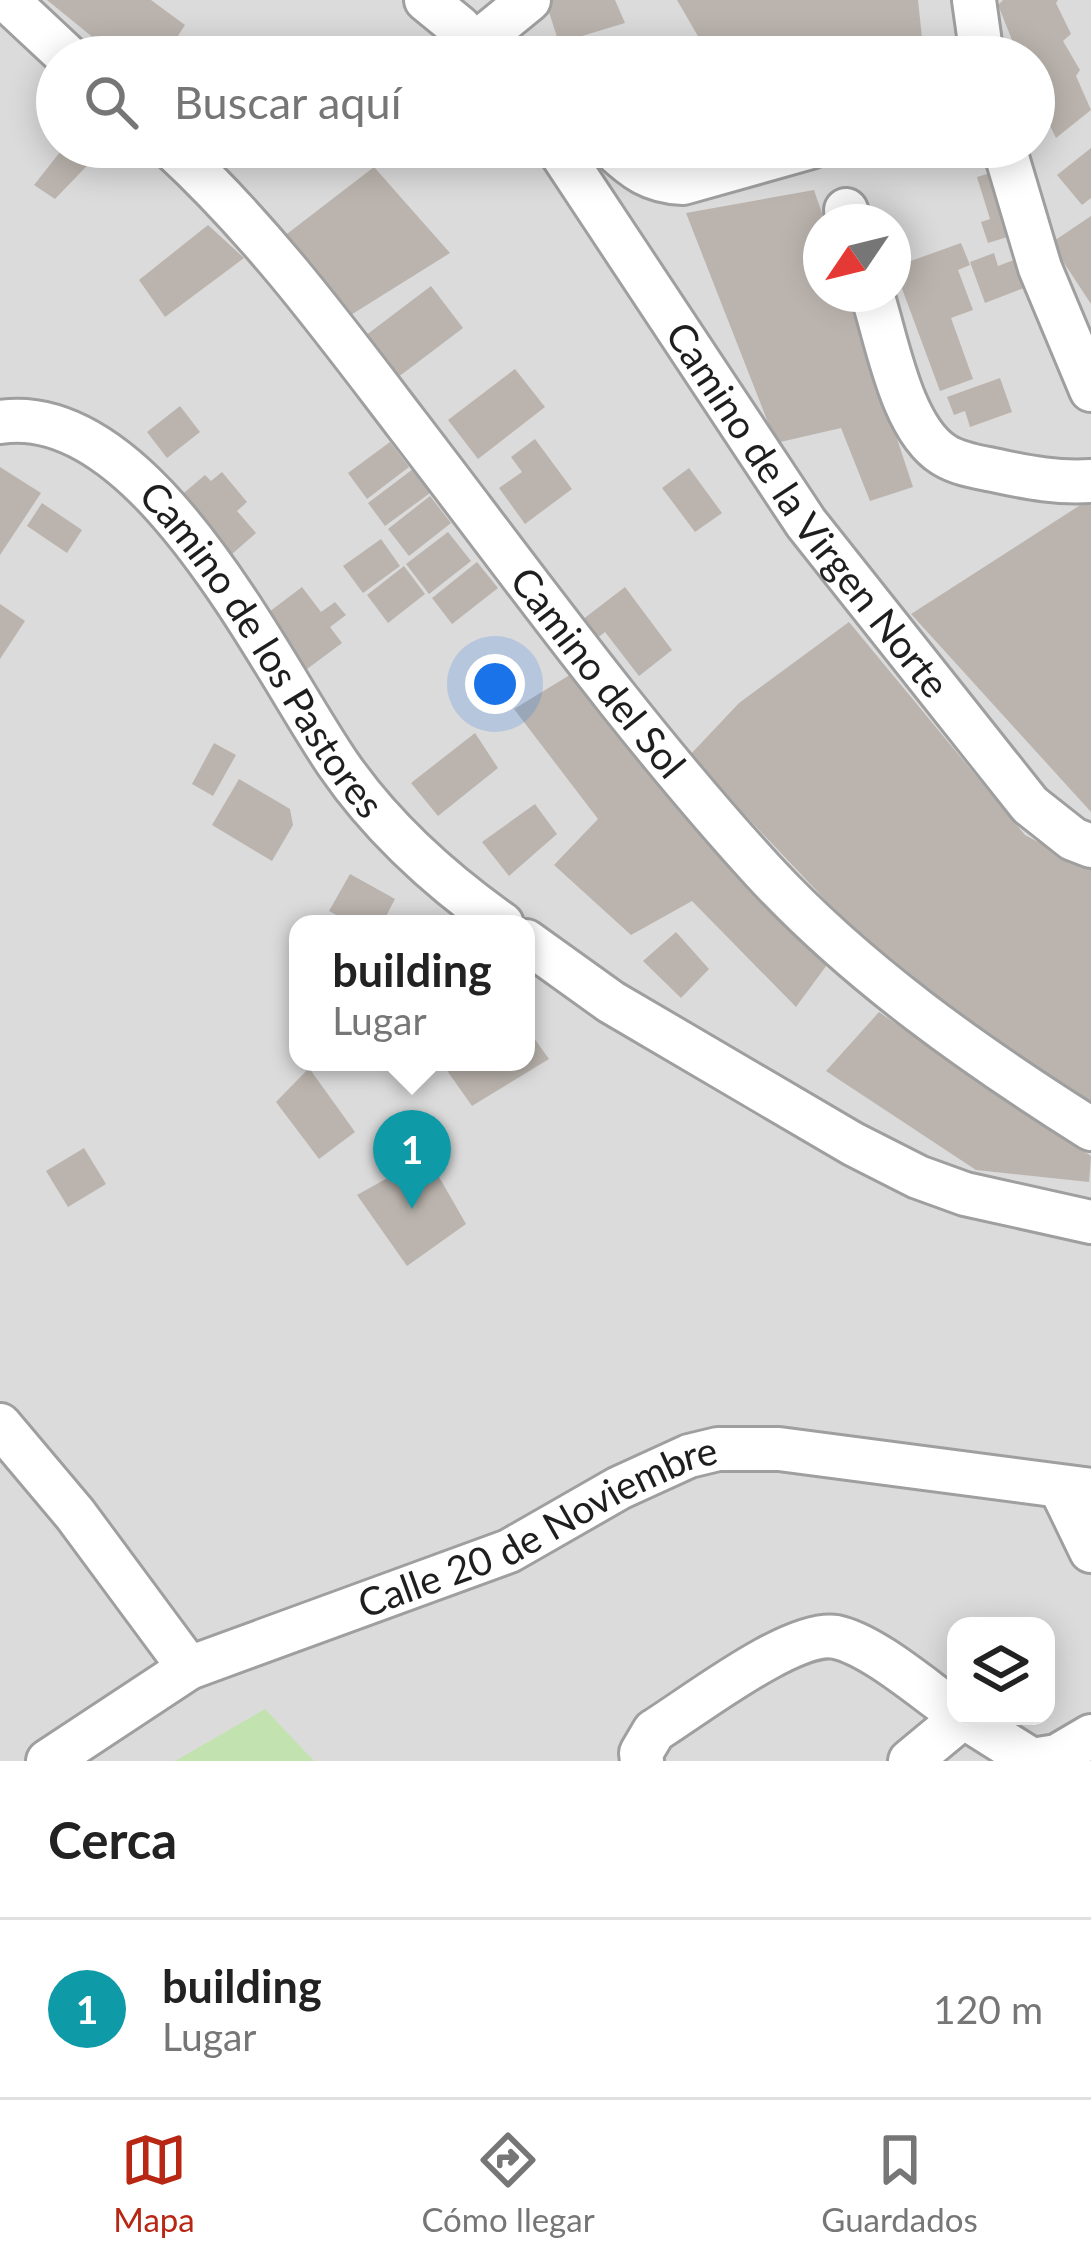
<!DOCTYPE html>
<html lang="es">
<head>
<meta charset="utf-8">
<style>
  body { margin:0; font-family:Lato,sans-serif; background:#f2f2f2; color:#222 }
  .controls { position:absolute; right:36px; bottom:36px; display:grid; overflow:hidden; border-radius:24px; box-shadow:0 6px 30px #0003 }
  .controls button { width:108px; height:108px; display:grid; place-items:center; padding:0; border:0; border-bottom:3px solid #e0e0e0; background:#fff; color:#222; font:60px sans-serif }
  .compass { position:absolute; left:803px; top:204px; width:108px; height:108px; border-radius:50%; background:#fff; box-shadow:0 6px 30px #0003; rotate:235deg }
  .you { position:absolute; left:495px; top:684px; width:42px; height:42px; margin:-30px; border:9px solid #fff; border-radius:50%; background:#1a73e8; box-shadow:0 0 0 18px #1a73e833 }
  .badge { display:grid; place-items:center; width:78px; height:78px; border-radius:50%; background:#b82713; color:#fff; font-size:39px; font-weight:700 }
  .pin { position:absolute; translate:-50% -99px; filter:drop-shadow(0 3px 6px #0008) }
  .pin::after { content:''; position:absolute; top:63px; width:42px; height:36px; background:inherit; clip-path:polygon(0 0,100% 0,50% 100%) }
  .popup { position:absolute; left:289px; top:915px; width:246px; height:156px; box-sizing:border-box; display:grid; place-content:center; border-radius:24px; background:#fff; filter:drop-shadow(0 3px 9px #0005); font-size:39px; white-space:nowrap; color:#767676 }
  .popup b { font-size:45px; color:#222 }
  .popup::after { content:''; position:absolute; left:50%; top:100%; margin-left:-24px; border:24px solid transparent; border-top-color:#fff }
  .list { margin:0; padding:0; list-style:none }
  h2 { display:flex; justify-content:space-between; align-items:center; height:156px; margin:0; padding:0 48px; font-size:51px }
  h2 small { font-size:39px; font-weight:400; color:#767676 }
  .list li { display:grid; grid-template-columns:78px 1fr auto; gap:36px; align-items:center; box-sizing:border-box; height:180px; padding:0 48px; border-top:3px solid #e0e0e0 }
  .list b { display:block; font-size:45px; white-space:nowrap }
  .list p { margin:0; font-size:39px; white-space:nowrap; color:#767676 }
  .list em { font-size:39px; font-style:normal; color:#767676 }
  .icon { flex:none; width:66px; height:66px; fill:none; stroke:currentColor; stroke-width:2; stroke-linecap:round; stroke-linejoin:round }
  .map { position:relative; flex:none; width:1091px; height:1761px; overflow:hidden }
  .search { position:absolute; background:#fff; box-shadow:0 6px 30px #0003; left:36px; right:36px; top:36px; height:132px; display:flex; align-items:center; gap:30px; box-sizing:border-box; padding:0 42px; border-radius:66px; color:#767676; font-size:45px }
  .sheet { height:336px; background:#fff }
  nav { display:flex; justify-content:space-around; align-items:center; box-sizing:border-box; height:168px; border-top:3px solid #e0e0e0; background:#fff; font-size:33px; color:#767676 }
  nav a { display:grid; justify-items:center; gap:6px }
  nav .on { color:#b82713 }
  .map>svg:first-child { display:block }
  .residential { fill:#dcdbdb; fill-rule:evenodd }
  .grass { fill:#c2e3af }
  .building { fill:#bbb4ae }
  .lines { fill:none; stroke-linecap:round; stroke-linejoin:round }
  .minor-casing { stroke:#9f9f9f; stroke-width:48 }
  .minor { stroke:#fff; stroke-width:42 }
  .labels { text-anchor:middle; stroke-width:10; stroke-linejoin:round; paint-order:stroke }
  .street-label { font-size:39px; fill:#1e1e1e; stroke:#fff }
</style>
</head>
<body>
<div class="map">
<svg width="1091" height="1761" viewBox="0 0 1091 1761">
  <rect width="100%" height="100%" fill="#eeece5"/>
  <path class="residential" d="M0 0H1091V1761H0ZM57 57H1034V147H57ZM821 222H893V294H821ZM298 924H526V1062H298ZM956 1626H1046V1716H956Z"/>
  <path class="grass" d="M265 1709 314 1761H175Z"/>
  <g class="building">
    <path d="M47 0H151L185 25 164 57H117Z"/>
    <path d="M545 0H615L625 23 559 43Z"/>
    <path d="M677 0H918L924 57H710Z"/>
    <path d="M1003 0H1058L1056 3 1071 34 1063 41 1080 70 1076 76 1091 110 1056 138 1034 93V57H1019L998 5Z"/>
    <path d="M64 147H105L55 199 34 185Z"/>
    <path d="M1091 148V198L1082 205 1057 175Z"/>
    <path d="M374 167 450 253 346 318 283 237Z"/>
    <path d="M997 171 1017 234 988 243 981 222 990 219 977 177Z"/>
    <path d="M814 190 825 222H821V294H849L913 487 870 501 841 428 776 443 686 213Z"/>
    <path d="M1091 216V304L1051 243Z"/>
    <path d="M208 225 244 258 165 317 139 280Z"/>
    <path d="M961 243 970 265 958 270 973 310 951 318 973 379 940 391 894 267Z"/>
    <path d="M994 253 998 266 1014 260 1024 288 985 303 970 262Z"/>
    <path d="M431 286 463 328 397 378 365 336Z"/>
    <path d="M515 369 545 407 478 459 448 420Z"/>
    <path d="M1000 378 1012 412 970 427 965 411 954 415 947 397Z"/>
    <path d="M180 406 200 432 167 458 147 432Z"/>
    <path d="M535 439 572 489 525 524 499 488 522 472 511 457Z"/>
    <path d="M390 442 409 467 367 499 348 473Z"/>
    <path d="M0 467 41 493 0 555Z"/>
    <path d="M689 468 722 513 695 532 662 488Z"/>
    <path d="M413 469 430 493 385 526 368 503Z"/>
    <path d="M222 472 247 502 237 511 256 533 223 562 172 503 205 475 211 481Z"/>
    <path d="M430 496 451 523 409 556 388 529Z"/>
    <path d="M1085 502 1091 503V812L911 614Z"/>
    <path d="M42 503 82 530 67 553 27 526Z"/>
    <path d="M448 532 471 561 429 594 406 564Z"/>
    <path d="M381 539 400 566 363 593 343 566Z"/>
    <path d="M477 562 498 588 452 624 432 598Z"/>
    <path d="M404 566 425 594 388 623 367 595Z"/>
    <path d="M302 587 321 612 335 602 346 615 330 627 342 643 307 669 265 615Z"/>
    <path d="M625 587 672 650 639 676 605 632 596 639 582 620Z"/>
    <path d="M0 604 25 621 0 659Z"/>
    <path d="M849 622 1025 835 1091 870V1112L867 944 689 756 739 703Z"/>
    <path d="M573 673 832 958 796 1007 692 901 631 935 554 865 598 819 514 709Z"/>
    <path d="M475 733 498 768 438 816 411 783Z"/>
    <path d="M214 743 236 755 213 796 192 784Z"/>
    <path d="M239 779 290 809 293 825 272 861 212 825Z"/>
    <path d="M535 804 557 834 509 876 482 842Z"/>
    <path d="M350 874 395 899 382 924H353L329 911Z"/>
    <path d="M676 932 709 969 681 998 643 961Z"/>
    <path d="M879 1012 1091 1156 1089 1182 976 1170 826 1071Z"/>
    <path d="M526 1027 549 1059 472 1106 441 1062H526Z"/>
    <path d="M309 1068 355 1132 319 1159 276 1102Z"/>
    <path d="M84 1148 106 1184 68 1207 46 1171Z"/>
    <path d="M427 1156 466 1224 407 1266 357 1195Z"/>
  </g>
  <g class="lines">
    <defs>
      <g id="minor">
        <path d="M7 0 68 57"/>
        <path d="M426 0 459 27 486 57"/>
        <path d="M974 0 982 57"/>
        <path d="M475 44 529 0"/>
        <path id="s1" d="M171 147C261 230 332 326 406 423 522 574 634 730 763 871 857 973 975 1056 1091 1129"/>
        <path id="s2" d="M557 147 806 523 1030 805 1073 839 1091 846"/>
        <path d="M611 147C634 169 651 182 683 183L811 147"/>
        <path d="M1004 147 1040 268 1091 390"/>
        <path d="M846 210 850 222"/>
        <path d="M872 294C887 340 901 428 944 455 960 465 980 467 998 471 1030 478 1058 483 1091 481"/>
        <path id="s3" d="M0 422C146 400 269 663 338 764 382 828 440 880 502 924"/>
        <path d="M526 941 611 1002 853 1144 918 1177 965 1194 1091 1222"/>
        <path d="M0 1425 75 1514 189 1668"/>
        <path d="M1061 1489 1091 1551"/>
        <path d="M962 1716 1032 1760 1057 1756 1091 1736"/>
        <path id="s4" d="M48 1761 189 1668 509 1551 619 1488 689 1456 718 1449H779L1091 1490"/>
        <path d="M642 1761 641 1753 654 1731C693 1707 793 1629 836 1637 873 1645 924 1690 956 1712"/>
        <path d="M910 1761 963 1717"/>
      </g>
    </defs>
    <use href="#minor" class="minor-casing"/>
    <use href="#minor" class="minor"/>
  </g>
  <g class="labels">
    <g class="street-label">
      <text dy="14" stroke="none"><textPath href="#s2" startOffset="441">Camino de la Virgen Norte</textPath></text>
      <text dy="14" stroke="none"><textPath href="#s3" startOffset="366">Camino de los Pastores</textPath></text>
      <text dy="14" stroke="none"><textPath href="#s1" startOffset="678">Camino del Sol</textPath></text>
      <text dy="14" stroke="none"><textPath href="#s4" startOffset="546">Calle 20 de Noviembre</textPath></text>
    </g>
  </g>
</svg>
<div class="controls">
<button><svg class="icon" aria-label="layers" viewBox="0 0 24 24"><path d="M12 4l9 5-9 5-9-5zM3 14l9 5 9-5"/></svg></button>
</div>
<svg class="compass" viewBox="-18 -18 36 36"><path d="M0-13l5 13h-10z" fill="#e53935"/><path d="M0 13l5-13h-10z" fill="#767676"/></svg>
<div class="you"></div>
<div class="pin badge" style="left:412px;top:1209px;background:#0f9aa8">1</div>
<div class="popup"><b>building</b>Lugar</div>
<div class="search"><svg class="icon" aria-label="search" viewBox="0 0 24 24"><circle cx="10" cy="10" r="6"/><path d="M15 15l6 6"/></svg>Buscar aquí</div>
</div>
<section class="sheet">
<h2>Cerca<small></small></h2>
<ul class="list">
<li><span class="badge" style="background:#0f9aa8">1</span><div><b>building</b><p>Lugar</p></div><em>120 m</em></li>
</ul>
</section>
<nav>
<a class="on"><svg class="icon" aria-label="map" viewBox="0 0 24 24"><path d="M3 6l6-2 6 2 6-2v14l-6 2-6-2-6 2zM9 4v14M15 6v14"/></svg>Mapa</a>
<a><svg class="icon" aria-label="directions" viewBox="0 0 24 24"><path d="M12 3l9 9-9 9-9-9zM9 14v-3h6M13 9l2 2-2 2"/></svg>Cómo llegar</a>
<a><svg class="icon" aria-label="saved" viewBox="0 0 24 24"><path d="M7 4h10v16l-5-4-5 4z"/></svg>Guardados</a>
</nav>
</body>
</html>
